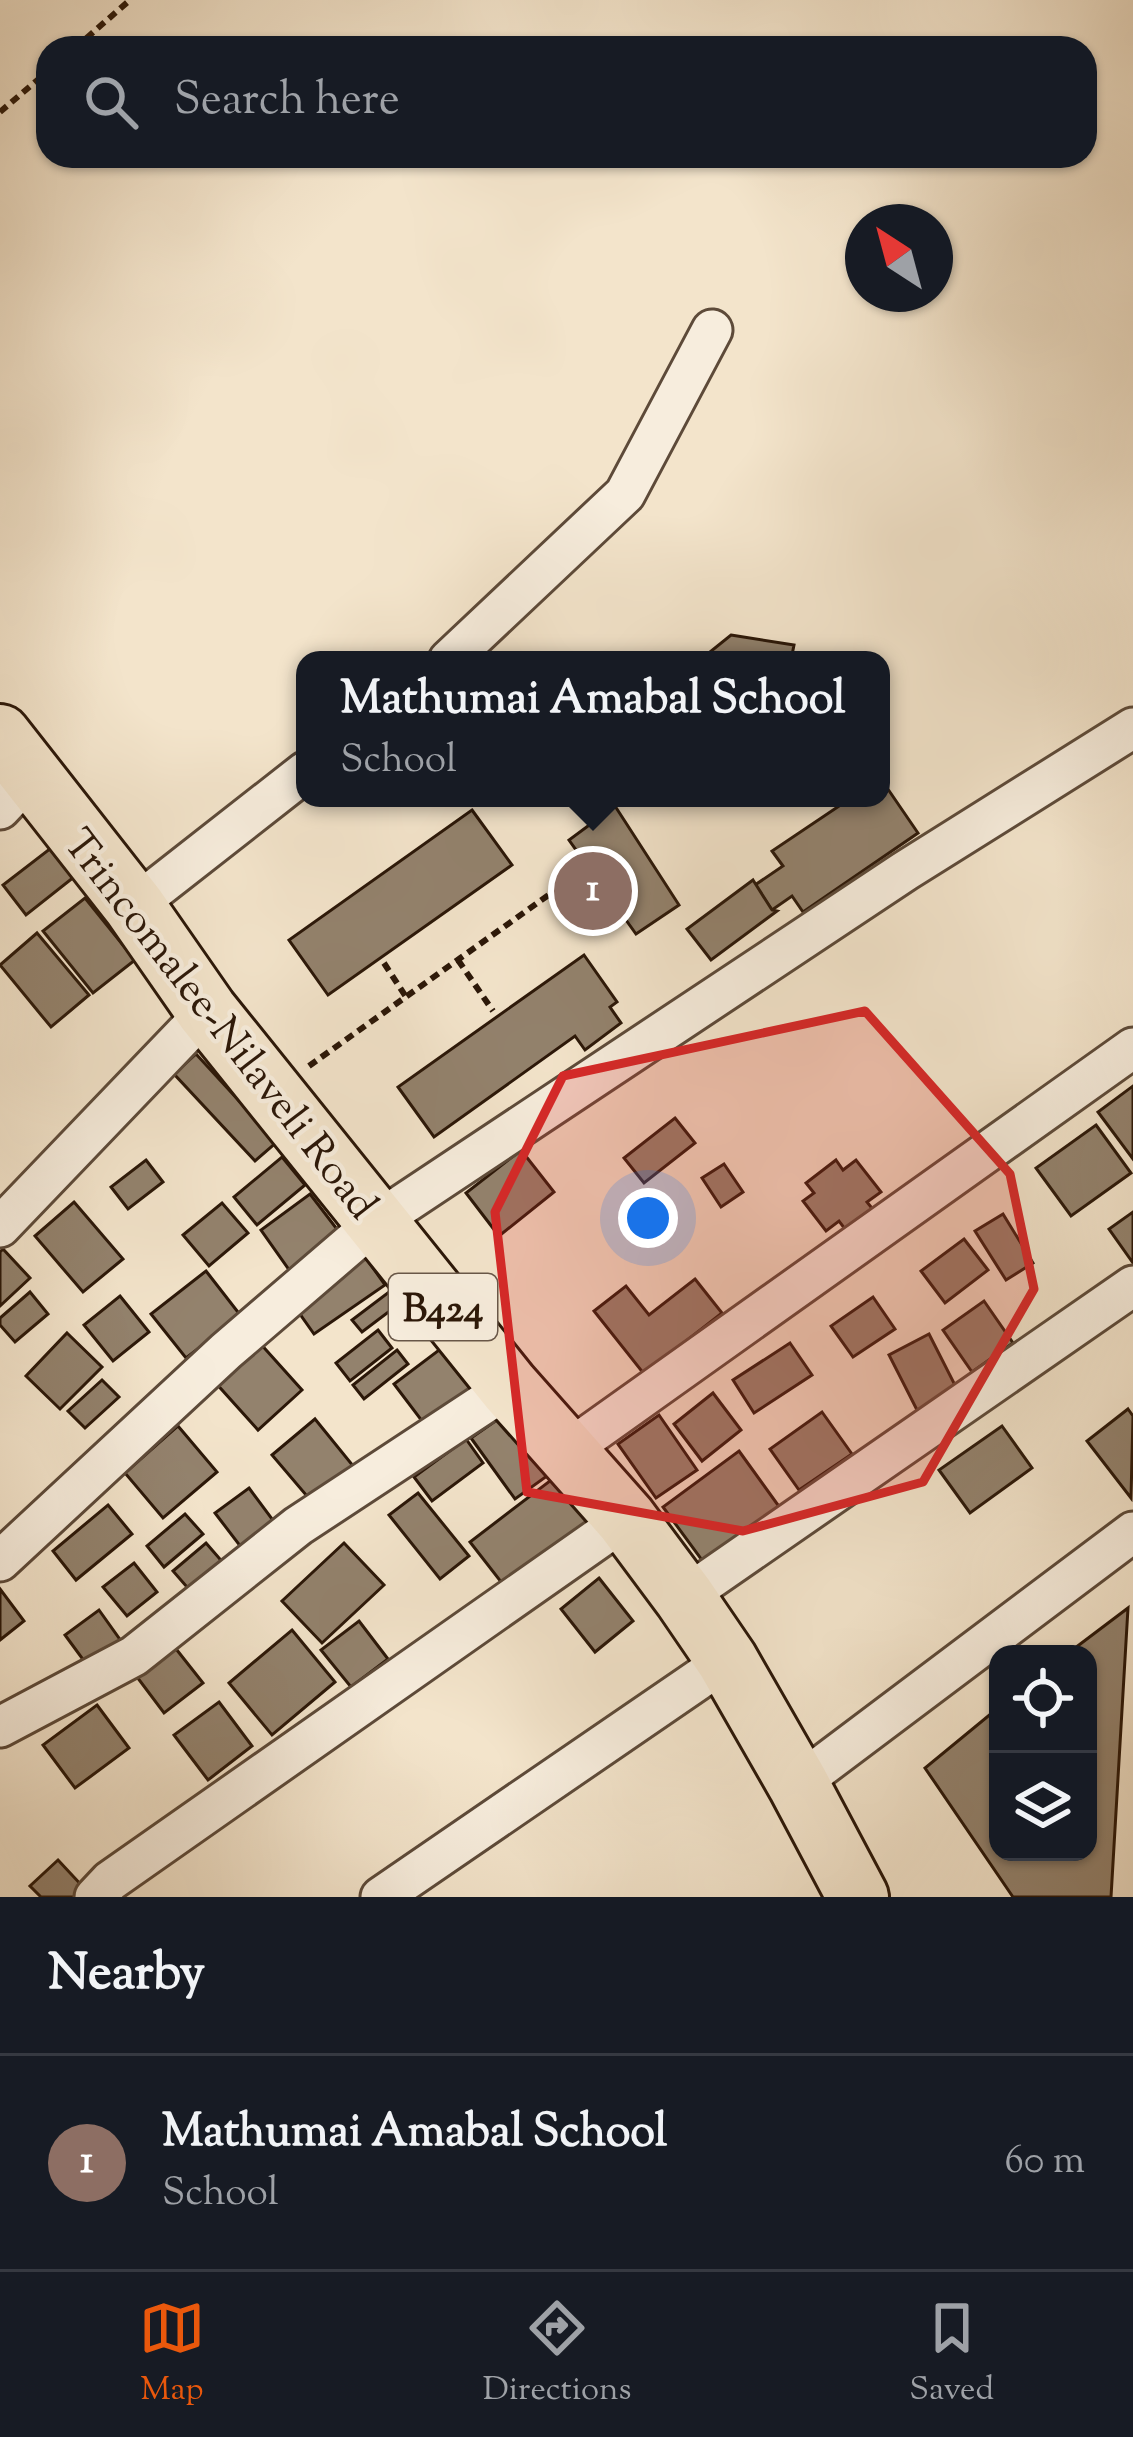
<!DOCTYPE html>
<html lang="en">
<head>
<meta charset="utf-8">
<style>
  body { margin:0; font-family:"Sorts Mill Goudy",serif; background:#20242c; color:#f1f3f6 }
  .controls { position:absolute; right:36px; bottom:36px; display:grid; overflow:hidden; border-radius:24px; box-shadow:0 3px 9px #0004 }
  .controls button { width:108px; height:108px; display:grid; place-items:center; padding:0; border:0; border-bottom:3px solid #363941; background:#171b24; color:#f1f3f6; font:60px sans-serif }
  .compass { position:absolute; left:845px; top:204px; width:108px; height:108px; border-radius:50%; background:#171b24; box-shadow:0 3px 9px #0004; rotate:324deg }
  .you { position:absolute; left:648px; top:1218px; width:42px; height:42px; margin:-30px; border:9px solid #fff; border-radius:50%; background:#1a73e8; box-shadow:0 0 0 18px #1a73e833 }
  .badge { display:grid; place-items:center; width:78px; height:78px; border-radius:50%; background:#ea580c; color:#fff; font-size:39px; font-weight:700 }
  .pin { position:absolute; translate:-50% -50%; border:6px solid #fff; box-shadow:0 3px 12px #0006 }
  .popup { position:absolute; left:296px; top:651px; width:594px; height:156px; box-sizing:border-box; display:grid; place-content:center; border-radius:24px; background:#171b24; filter:drop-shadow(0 3px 9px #0005); font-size:39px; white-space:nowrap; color:#9ea1a6 }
  .popup b { font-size:45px; color:#f1f3f6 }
  .popup::after { content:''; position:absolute; left:50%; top:100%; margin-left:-24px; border:24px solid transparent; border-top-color:#171b24 }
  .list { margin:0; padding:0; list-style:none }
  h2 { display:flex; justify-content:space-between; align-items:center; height:156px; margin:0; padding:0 48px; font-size:51px }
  h2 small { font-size:39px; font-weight:400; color:#9ea1a6 }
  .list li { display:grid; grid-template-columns:78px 1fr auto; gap:36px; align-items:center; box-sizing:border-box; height:216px; padding:0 48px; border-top:3px solid #363941 }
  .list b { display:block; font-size:45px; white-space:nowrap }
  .list p { margin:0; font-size:39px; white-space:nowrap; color:#9ea1a6 }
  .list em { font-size:39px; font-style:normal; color:#9ea1a6 }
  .icon { flex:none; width:66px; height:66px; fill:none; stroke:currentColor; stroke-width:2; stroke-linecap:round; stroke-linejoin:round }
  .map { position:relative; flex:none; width:1133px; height:1897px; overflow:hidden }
  .search { position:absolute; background:#171b24; box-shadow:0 3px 9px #0004; left:36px; right:36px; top:36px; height:132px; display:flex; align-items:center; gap:30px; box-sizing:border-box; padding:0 42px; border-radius:36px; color:#9ea1a6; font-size:45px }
  .sheet { height:372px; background:#171b24 }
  nav { display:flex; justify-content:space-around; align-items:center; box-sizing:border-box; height:168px; border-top:3px solid #363941; background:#171b24; font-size:33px; color:#9ea1a6 }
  nav a { display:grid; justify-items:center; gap:6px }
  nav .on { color:#ea580c }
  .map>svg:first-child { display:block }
  .building { fill:#93826d; stroke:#2b1708; stroke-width:3 }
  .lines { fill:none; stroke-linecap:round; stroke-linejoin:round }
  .street-casing { stroke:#5d4a39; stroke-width:45 }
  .primary-casing { stroke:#2b1708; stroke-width:66 }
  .path { stroke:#2b1708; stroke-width:6; stroke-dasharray:9 6; stroke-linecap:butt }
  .street { stroke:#f7eddd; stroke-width:39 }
  .primary { stroke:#f3e4cb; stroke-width:60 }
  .marked { fill:#d62828; fill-opacity:0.2; stroke:#d62828; stroke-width:9; stroke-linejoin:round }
  .labels { text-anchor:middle; stroke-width:9; stroke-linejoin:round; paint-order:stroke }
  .shield { fill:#f7eddd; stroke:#685748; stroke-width:3 }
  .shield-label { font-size:39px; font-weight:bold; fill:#2b1708 }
  .street-label { font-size:42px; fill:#2b1708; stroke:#f7eddd }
</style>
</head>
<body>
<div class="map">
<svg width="1133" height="1897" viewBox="0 0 1133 1897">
  <rect width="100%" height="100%" fill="#f3e4cb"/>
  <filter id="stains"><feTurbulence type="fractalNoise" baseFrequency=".00167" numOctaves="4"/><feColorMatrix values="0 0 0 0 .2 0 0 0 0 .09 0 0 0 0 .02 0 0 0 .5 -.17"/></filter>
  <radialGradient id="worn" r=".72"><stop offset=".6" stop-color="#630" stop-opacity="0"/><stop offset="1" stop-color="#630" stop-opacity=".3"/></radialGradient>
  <g class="building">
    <path d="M731 635 794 645 791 660H700Z"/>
    <path d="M881 779 918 833 803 912 792 896 772 910 755 885 783 866 772 851 851 798H881Z"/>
    <path d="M615 806 679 905 636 934 569 840Z"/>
    <path d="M472 810 512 865 328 995 289 940Z"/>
    <path d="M51 848 74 877 26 915 3 885Z"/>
    <path d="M753 880 772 910 777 911 711 960 687 929Z"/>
    <path d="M85 898 135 960 93 993 43 931Z"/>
    <path d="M37 933 89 995 51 1027 0 965Z"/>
    <path d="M584 955 617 1002 610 1007 621 1023 585 1050 575 1036 434 1137 398 1087Z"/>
    <path d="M196 1054 277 1142 255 1161 174 1074Z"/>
    <path d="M1133 1086V1159L1098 1112Z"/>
    <path d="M675 1118 695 1143 644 1183 624 1158Z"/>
    <path d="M1096 1125 1131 1173 1071 1216 1036 1168Z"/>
    <path d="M521 1150 554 1192 499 1236 466 1193Z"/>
    <path d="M282 1157 305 1185 257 1225 234 1197Z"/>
    <path d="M146 1160 163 1182 128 1209 111 1187Z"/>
    <path d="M836 1160 843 1170 856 1160 881 1192 867 1202 875 1212 848 1233 839 1221 826 1231 803 1201 814 1193 806 1183Z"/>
    <path d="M724 1164 743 1192 721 1207 702 1178Z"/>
    <path d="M310 1194 343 1237 292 1274 261 1230Z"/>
    <path d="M74 1202 123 1259 83 1292 35 1236Z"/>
    <path d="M222 1203 248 1233 209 1266 183 1235Z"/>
    <path d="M1133 1212V1263L1109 1229Z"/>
    <path d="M1003 1214 1033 1263 1006 1280 975 1231Z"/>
    <path d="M964 1239 988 1270 945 1303 921 1271Z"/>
    <path d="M3 1249 30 1278 0 1306V1252Z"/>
    <path d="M366 1258 385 1285 314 1334 295 1307Z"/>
    <path d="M206 1271 241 1316 186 1358 151 1314Z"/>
    <path d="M695 1279 722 1313 644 1374 594 1311 626 1286 649 1315Z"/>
    <path d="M393 1289 403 1301 362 1332 352 1320Z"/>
    <path d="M30 1292 48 1314 15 1342 0 1325V1318Z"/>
    <path d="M120 1296 149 1332 113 1361 84 1325Z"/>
    <path d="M873 1297 895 1329 853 1357 831 1326Z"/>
    <path d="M984 1301 1013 1343 972 1372 943 1330Z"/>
    <path d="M378 1330 392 1348 350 1381 336 1363Z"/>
    <path d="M67 1333 102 1367 60 1409 26 1376Z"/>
    <path d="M929 1334 958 1391 918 1412 889 1355Z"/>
    <path d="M258 1341 302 1390 258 1430 214 1381Z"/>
    <path d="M451 1341 482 1382 425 1425 394 1384Z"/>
    <path d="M790 1343 812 1375 754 1413 733 1380Z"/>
    <path d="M397 1350 408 1364 364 1399 353 1385Z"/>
    <path d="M102 1380 119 1397 85 1428 68 1411Z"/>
    <path d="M713 1393 741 1430 702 1461 674 1424Z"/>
    <path d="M1128 1409 1133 1416 1131 1498 1087 1441Z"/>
    <path d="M822 1412 852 1454 799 1490 770 1449Z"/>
    <path d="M504 1415 547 1476 515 1499 471 1438Z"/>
    <path d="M659 1415 697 1470 656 1498 618 1444Z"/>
    <path d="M315 1419 354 1467 312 1502 272 1455Z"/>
    <path d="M178 1426 217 1472 163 1518 125 1473Z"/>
    <path d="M1002 1426 1032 1468 970 1513 939 1470Z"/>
    <path d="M466 1439 483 1463 432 1501 414 1477Z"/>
    <path d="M739 1451 783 1512 707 1567 663 1507Z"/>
    <path d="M559 1474 593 1520 505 1587 470 1542Z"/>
    <path d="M249 1488 278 1527 244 1551 215 1513Z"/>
    <path d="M418 1493 469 1556 440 1579 389 1515Z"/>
    <path d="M108 1505 132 1534 76 1580 53 1551Z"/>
    <path d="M185 1514 203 1534 164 1567 147 1546Z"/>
    <path d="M206 1543 226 1566 193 1594 173 1571Z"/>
    <path d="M344 1543 384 1585 322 1643 282 1601Z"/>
    <path d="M134 1563 157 1592 127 1616 103 1587Z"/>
    <path d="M599 1578 633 1621 595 1652 561 1609Z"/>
    <path d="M0 1589 24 1621 0 1640Z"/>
    <path d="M1128 1608 1111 1897H1013L925 1768 998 1708V1852H1088V1654H1067Z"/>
    <path d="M99 1610 121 1641 87 1665 65 1635Z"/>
    <path d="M359 1621 388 1659 351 1687 321 1650Z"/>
    <path d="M292 1630 335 1682 272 1735 229 1683Z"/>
    <path d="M169 1640 203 1683 164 1713 131 1669Z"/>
    <path d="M219 1702 252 1746 208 1780 174 1735Z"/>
    <path d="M97 1705 129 1748 75 1788 43 1745Z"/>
    <path d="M58 1860 86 1890 77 1897H41L30 1886Z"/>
  </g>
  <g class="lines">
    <defs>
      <g id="street">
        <path d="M449 660 625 494 712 330"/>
        <path d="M0 809 31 776"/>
        <path d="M134 906 305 772"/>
        <path d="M0 1227 207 1011"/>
        <path d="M567 1451 1133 1048"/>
        <path d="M0 1561 226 1351 375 1223 905 871 1133 728"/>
        <path d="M684 1597 1133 1286"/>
        <path d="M0 1727 134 1656 298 1526 509 1387"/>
        <path d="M798 1784 1133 1532"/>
        <path d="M95 1897 110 1881 626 1519"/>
        <path d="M381 1897 727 1660"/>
      </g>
      <path id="primary" d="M0 735 134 906 207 1011 509 1387 626 1519 684 1597 727 1660 798 1784 858 1897"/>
    </defs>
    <use href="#street" class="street-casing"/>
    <use href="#primary" class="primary-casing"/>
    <g class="path">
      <path d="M75 48 130 0"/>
      <path d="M0 112 48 71"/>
      <path d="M458 960 493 1011"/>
      <path d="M384 963 406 997"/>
      <path d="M309 1066 578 874"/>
    </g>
    <use href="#street" class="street"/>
    <use href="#primary" class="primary"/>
  </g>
  <path class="marked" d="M865 1011 1010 1174 1034 1289 923 1482 743 1531 527 1492 495 1212 563 1076Z"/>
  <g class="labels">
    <rect class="shield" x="389" y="1274" width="108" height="66" rx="9"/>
    <g class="shield-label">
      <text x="443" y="1321">B424</text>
    </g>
    <g class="street-label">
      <text transform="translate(222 1023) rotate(52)" y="15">Trincomalee-Nilaveli Road</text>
    </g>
  </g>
  <rect width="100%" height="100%" filter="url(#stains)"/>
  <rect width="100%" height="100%" fill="url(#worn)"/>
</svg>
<div class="controls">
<button><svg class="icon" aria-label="locate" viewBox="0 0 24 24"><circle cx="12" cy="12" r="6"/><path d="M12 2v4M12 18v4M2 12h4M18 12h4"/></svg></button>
<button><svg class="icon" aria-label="layers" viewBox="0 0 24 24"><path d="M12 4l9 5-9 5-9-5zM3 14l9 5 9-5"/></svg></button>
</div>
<svg class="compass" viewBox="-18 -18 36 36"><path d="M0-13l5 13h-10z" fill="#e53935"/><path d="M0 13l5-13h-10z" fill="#9ea1a6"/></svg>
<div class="you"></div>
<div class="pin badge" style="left:593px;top:891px;background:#8d6e63">1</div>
<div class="popup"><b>Mathumai Amabal School</b>School</div>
<div class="search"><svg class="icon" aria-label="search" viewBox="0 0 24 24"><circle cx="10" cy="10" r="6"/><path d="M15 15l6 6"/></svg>Search here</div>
</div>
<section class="sheet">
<h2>Nearby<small></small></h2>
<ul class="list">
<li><span class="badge" style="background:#8d6e63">1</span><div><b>Mathumai Amabal School</b><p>School</p></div><em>60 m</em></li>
</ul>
</section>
<nav>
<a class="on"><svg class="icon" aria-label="map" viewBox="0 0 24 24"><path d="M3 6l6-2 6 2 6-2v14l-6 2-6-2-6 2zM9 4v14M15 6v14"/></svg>Map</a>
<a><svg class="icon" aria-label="directions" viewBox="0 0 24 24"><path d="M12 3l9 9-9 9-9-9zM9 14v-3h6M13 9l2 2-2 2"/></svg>Directions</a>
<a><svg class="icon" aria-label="saved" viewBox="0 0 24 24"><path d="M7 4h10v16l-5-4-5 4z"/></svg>Saved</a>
</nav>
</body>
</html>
